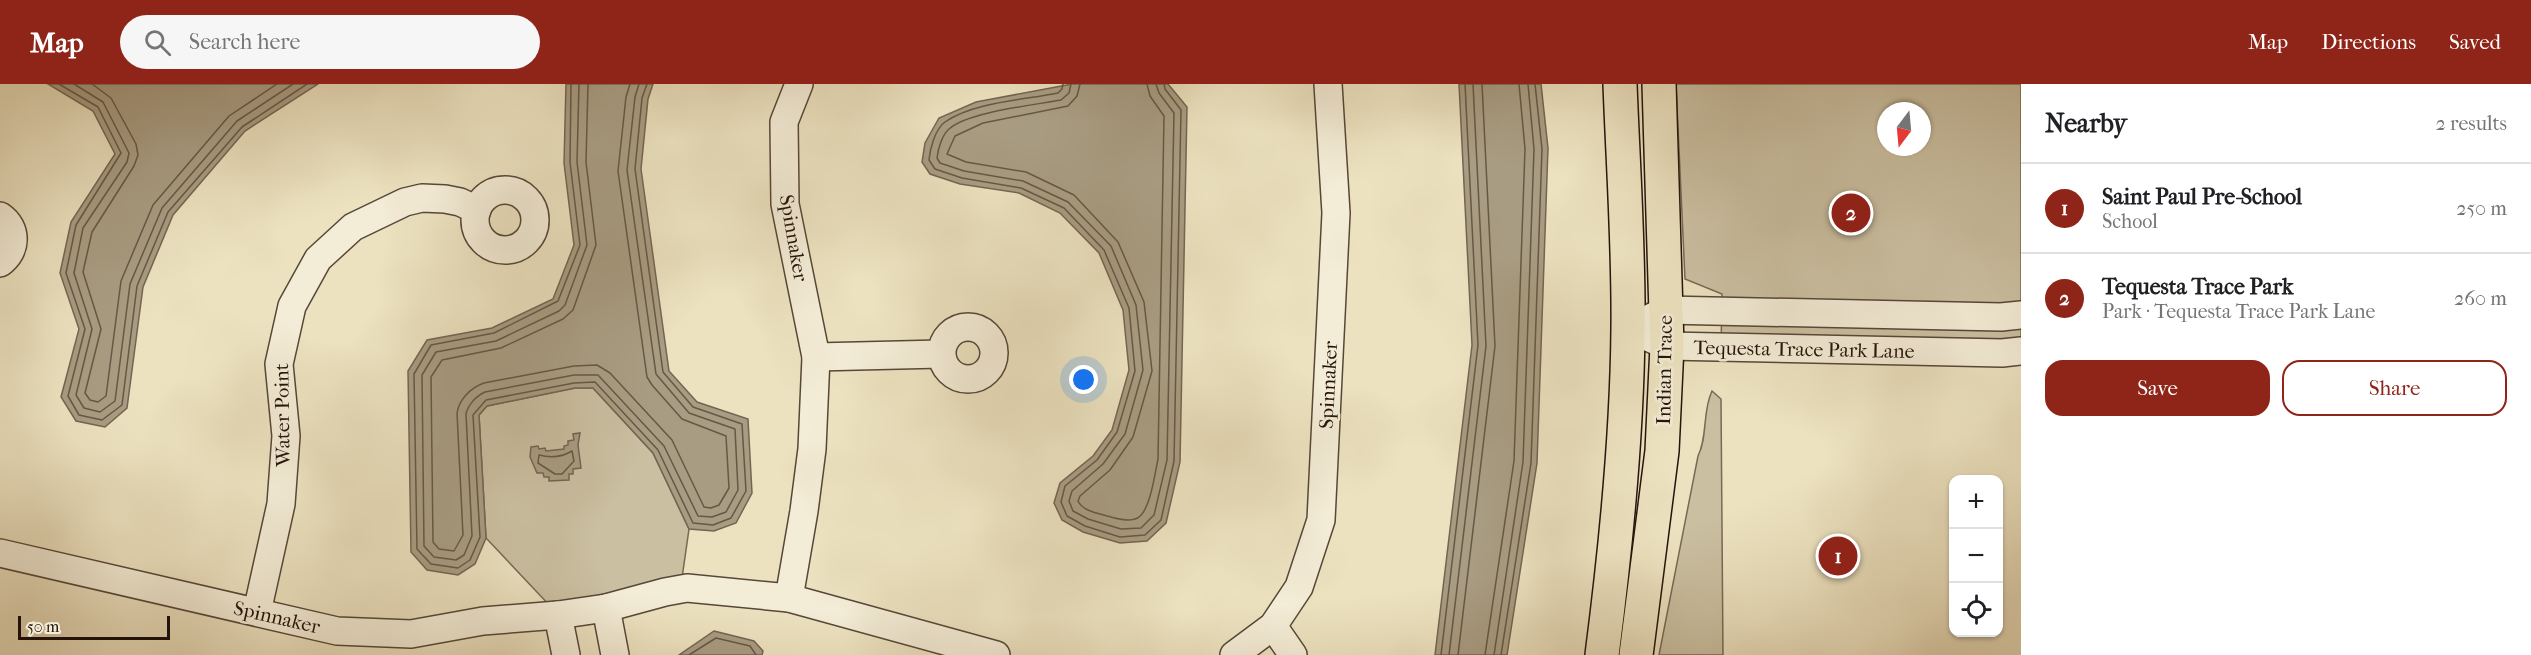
<!DOCTYPE html>
<html lang="en">
<head>
<meta charset="utf-8">
<style>
  body { margin:0; font-family:"IM FELL French Canon",serif; background:#f6f6f6; color:#202124 }
  .controls { position:absolute; right:18px; bottom:18px; display:grid; overflow:hidden; border-radius:12px; box-shadow:0 2px 4px #0004 }
  .controls button { width:54px; height:54px; display:grid; place-items:center; padding:0; border:0; border-bottom:2px solid #e0e0e0; background:#fff; color:#202124; font:30px sans-serif }
  .compass { position:absolute; left:1877px; top:18px; width:54px; height:54px; border-radius:50%; background:#fff; box-shadow:0 2px 4px #0004; rotate:196deg }
  .scale { position:absolute; left:18px; bottom:15px; width:152px; box-sizing:border-box; padding-left:6px; border:3px solid #25130b; border-top:0; font-size:16px; line-height:21px; white-space:nowrap; color:#25130b; -webkit-text-stroke:4px #f3ecd6; paint-order:stroke }
  .you { position:absolute; left:1084px; top:296px; width:21px; height:21px; margin:-15px; border:4px solid #fff; border-radius:50%; background:#1a73e8; box-shadow:0 0 0 9px #1a73e833 }
  .badge { display:grid; place-items:center; width:39px; height:39px; border-radius:50%; background:#8f2418; color:#fff; font-size:20px; font-weight:700 }
  .pin { position:absolute; translate:-50% -50%; border:3px solid #fff; box-shadow:0 2px 6px #0006 }
  .list { margin:0; padding:0; list-style:none }
  h2 { display:flex; justify-content:space-between; align-items:center; height:78px; margin:0; padding:0 24px; font-size:26px }
  h2 small { font-size:20px; font-weight:400; color:#757577 }
  .list li { display:grid; grid-template-columns:39px 1fr auto; gap:18px; align-items:center; box-sizing:border-box; height:90px; padding:0 24px; border-top:2px solid #e0e0e0 }
  .list b { display:block; font-size:22px; white-space:nowrap }
  .list p { margin:0; font-size:20px; white-space:nowrap; color:#757577 }
  .list em { font-size:20px; font-style:normal; color:#757577 }
  .actions { display:flex; gap:12px; padding:18px 24px }
  .actions a { flex:1; padding:14px 0; border:2px solid #8f2418; border-radius:18px; text-align:center; font-size:21px; color:#8f2418 }
  .actions .main { background:#8f2418; color:#fff }
  .icon { flex:none; width:33px; height:33px; fill:none; stroke:currentColor; stroke-width:2; stroke-linecap:round; stroke-linejoin:round }
  .map { position:relative; flex:none; width:2021px; height:571px; overflow:hidden }
  header { display:flex; align-items:center; gap:36px; box-sizing:border-box; height:84px; padding:0 30px; background:#8f2418; color:#fff }
  header strong { font-size:28px }
  nav { display:flex; gap:33px; margin-inline-start:auto; font-size:21px }
  .search { width:420px; height:54px; background:#f6f6f6; display:flex; align-items:center; gap:15px; box-sizing:border-box; padding:0 21px; border-radius:33px; color:#757577; font-size:22px }
  main { display:flex }
  aside { flex:1; background:#fff }
  .map>svg:first-child { display:block }
  .green { fill:#cabfa1; stroke:#786956; stroke-width:1.5; fill-rule:evenodd }
  .water { fill:#a89c82; stroke:#746552; stroke-width:1.5 }
  .lines { fill:none; stroke-linecap:round; stroke-linejoin:round }
  .shore { stroke:#665846; stroke-width:1.5 }
  .minor-casing { stroke:#574738; stroke-width:30 }
  .major-casing { stroke:#25130b; stroke-width:36 }
  .minor { stroke:#f3ecd6; stroke-width:27 }
  .major { stroke:#ece2c0; stroke-width:33 }
  .labels { text-anchor:middle; stroke-width:5; stroke-linejoin:round; paint-order:stroke }
  .street-label { font-size:20px; fill:#25130b; stroke:#f3ecd6 }
</style>
</head>
<body>
<header>
<strong>Map</strong>
<div class="search"><svg class="icon" aria-label="search" viewBox="0 0 24 24"><circle cx="10" cy="10" r="6"/><path d="M15 15l6 6"/></svg>Search here</div>
<nav><a>Map</a><a>Directions</a><a>Saved</a></nav>
</header>
<main>
<div class="map">
<svg width="2021" height="571" viewBox="0 0 2021 571">
  <rect width="100%" height="100%" fill="#ece2c0"/>
  <filter id="stains"><feTurbulence type="fractalNoise" baseFrequency=".00333" numOctaves="4"/><feColorMatrix values="0 0 0 0 .2 0 0 0 0 .09 0 0 0 0 .02 0 0 0 .5 -.17"/></filter>
  <radialGradient id="worn" r=".72"><stop offset=".6" stop-color="#630" stop-opacity="0"/><stop offset="1" stop-color="#630" stop-opacity=".3"/></radialGradient>
  <g class="green">
    <path d="M1676 0H2021V271L1721 264 1722 210 1685 195ZM1886 27H1922V63H1886Z"/>
    <path d="M575 304H593L653 369 689 445 681 501 552 524 486 454 479 331 487 322Z"/>
    <path d="M1712 307 1721 315 1723 571H1659L1698 372C1708 352 1702 328 1712 307Z"/>
  </g>
  <g class="water">
    <path d="M48 0H318L245 47 173 131 143 203 127 324 105 343 76 337 61 313 79 245 60 189 71 138 115 70 93 27Z"/>
    <path d="M566 0H653L648 15 641 85 669 287 697 318 748 335 752 409 736 439 714 447 689 445 653 369 593 304H575L487 322 479 331 486 454 475 480 458 491 427 486 411 468 408 287 427 256 492 244 553 215 574 161 564 79Z"/>
    <path d="M1072 0H1168L1187 23 1180 378 1166 439 1147 457 1120 459 1083 448 1062 436 1054 419 1060 399 1093 372 1112 346 1129 286 1123 226 1099 169 1060 129 1019 109 960 100 930 90 922 78 925 59 939 34 976 18Z"/>
    <path d="M1459 0H1541L1548 64 1537 379 1507 571H1435L1472 261Z"/>
    <path d="M580 349 578 361 581 384 573 385V390H569V396L549 397V393H544L543 389H537L530 373 531 363 538 362 539 365 545 364 546 367 564 365V362L568 361V357L574 356 573 350Z"/>
    <path d="M714 547 754 557 763 567 762 571H679Z"/>
  </g>
  <g class="lines">
    <g class="shore">
      <path d="M59 0 98 23 121 69 76 141 66 189 85 245 68 312 79 331 102 336 122 321 137 202 168 128 242 43 307 0"/>
      <path d="M74 0 103 18 129 69 127 78 83 144 74 189 92 245 76 311 84 324 100 328 115 317 130 200 162 124 237 37 293 0"/>
      <path d="M92 0 111 14 136 60 138 71 134 82 92 148 83 188 101 245 85 309 90 316 98 318 106 312 121 197 153 121 229 32 277 0"/>
      <path d="M571 0 570 78 580 161 558 217 494 249 431 261 414 290 417 465 431 480 458 484 470 476 480 453 473 331 486 316 574 299 595 298 658 366 693 439 713 441 731 434 746 407 742 340 693 323 663 288 635 85 642 14 647 0"/>
      <path d="M579 0 577 78 587 161 565 221 559 227 496 257 436 268 422 291 424 462 434 473 456 476 464 471 472 452 466 330C468 321 476 312 485 308L574 291H598L664 362 698 432 712 433 726 428 738 406 735 345 689 329 656 290 627 86 635 13 639 0"/>
      <path d="M588 0 586 78 596 161 573 226 563 235 501 264 442 276 431 293 433 458 439 465 454 467 463 451 457 329C459 316 470 304 484 299L574 282 597 281 610 289 672 356 704 423 711 424 719 421 729 404 726 352 682 335 652 301 647 293 618 87 626 13 630 0"/>
      <path d="M1063 0 1062 5 1058 9C1024 16 974 18 945 38 935 45 930 65 929 76L935 85 962 94 1021 104 1064 124 1104 166 1129 224 1135 287 1117 348 1097 376 1065 402 1061 418 1067 432 1085 442 1120 453 1145 451 1161 436 1174 377 1181 26 1165 5 1164 0"/>
      <path d="M1071 0 1069 9 1061 16C1035 21 967 28 949 45 942 51 938 65 937 74L940 79 964 87 1023 97 1068 118 1111 162 1136 221 1143 286 1125 350 1103 380 1072 407 1069 417 1073 427 1088 435 1121 445 1141 444 1154 431 1167 376 1174 29 1159 9 1156 0"/>
      <path d="M1080 0 1077 12 1068 22 983 39 955 52 947 70 966 78 1026 88 1074 111 1118 158 1144 218 1152 287 1133 353 1110 386 1080 412 1078 417C1083 427 1097 429 1107 432 1116 434 1126 438 1135 435 1150 432 1155 388 1158 375L1164 32 1150 12 1147 0"/>
      <path d="M572 367 574 377 562 390H555L538 379 539 371C550 374 562 373 572 367Z"/>
      <path d="M689 571 716 554 750 562 756 571"/>
      <path d="M1441 571 1478 261 1465 0"/>
      <path d="M1449 571 1486 262 1473 0"/>
      <path d="M1458 571 1495 262 1482 0"/>
      <path d="M1485 571 1514 377 1525 65 1519 0"/>
      <path d="M1494 571 1523 378 1534 65 1528 0"/>
      <path d="M1501 571 1531 379 1542 65 1535 0"/>
    </g>
    <defs>
      <g id="minor">
        <circle cx="505" cy="136" r="30"/>
        <path d="M0 132C18 144 17 167 0 179"/>
        <path d="M1648 235 1666 226 2001 233 2021 231"/>
        <circle cx="968" cy="269" r="26"/>
        <path d="M1628 244 1667 262 2002 269 2021 267"/>
        <path d="M816 273 941 270"/>
        <path d="M0 469 337 547 411 550 483 537 558 531 606 524 665 508 687 504 789 514 996 571"/>
        <path d="M789 514 804 427 812 365 816 273 785 120 784 38 799 0"/>
        <path d="M606 524 615 571"/>
        <path d="M257 528 281 420 286 352 279 280 292 222 318 175 353 143 405 118 422 114 445 115 460 118 477 126"/>
        <path d="M558 531 566 571"/>
        <path d="M1273 542 1293 571"/>
        <path d="M1234 571 1273 542 1299 503 1321 436 1336 129 1328 0"/>
      </g>
      <g id="major">
        <path d="M1602 571C1616 463 1627 354 1628 245 1629 164 1623 81 1620 0"/>
        <path d="M1636 571 1662 367 1667 262 1659 0"/>
      </g>
    </defs>
    <use href="#minor" class="minor-casing"/>
    <use href="#major" class="major-casing"/>
    <use href="#minor" class="minor"/>
    <use href="#major" class="major"/>
  </g>
  <g class="labels">
    <g class="street-label">
      <text transform="translate(794 154) rotate(80)" y="7">Spinnaker</text>
      <text transform="translate(1804 265) rotate(1)" y="7">Tequesta Trace Park Lane</text>
      <text transform="translate(1664 286) rotate(-89)" y="7">Indian Trace</text>
      <text transform="translate(1328 301) rotate(-87)" y="7">Spinnaker</text>
      <text transform="translate(282 331) rotate(-91)" y="7">Water Point</text>
      <text transform="translate(277 533) rotate(13)" y="7">Spinnaker</text>
    </g>
  </g>
  <rect width="100%" height="100%" filter="url(#stains)"/>
  <rect width="100%" height="100%" fill="url(#worn)"/>
</svg>
<div class="controls">
<button>+</button>
<button>−</button>
<button><svg class="icon" aria-label="locate" viewBox="0 0 24 24"><circle cx="12" cy="12" r="6"/><path d="M12 2v4M12 18v4M2 12h4M18 12h4"/></svg></button>
</div>
<svg class="compass" viewBox="-18 -18 36 36"><path d="M0-13l5 13h-10z" fill="#e53935"/><path d="M0 13l5-13h-10z" fill="#757577"/></svg>
<div class="scale">50 m</div>
<div class="you"></div>
<div class="pin badge" style="left:1838px;top:472px">1</div>
<div class="pin badge" style="left:1851px;top:129px">2</div>
</div>
<aside>
<h2>Nearby<small>2 results</small></h2>
<ul class="list">
<li><span class="badge">1</span><div><b>Saint Paul Pre-School</b><p>School</p></div><em>250 m</em></li>
<li><span class="badge">2</span><div><b>Tequesta Trace Park</b><p>Park · Tequesta Trace Park Lane</p></div><em>260 m</em></li>
</ul>
<div class="actions"><a class="main">Save</a><a>Share</a></div>
</aside>
</main>
</body>
</html>
